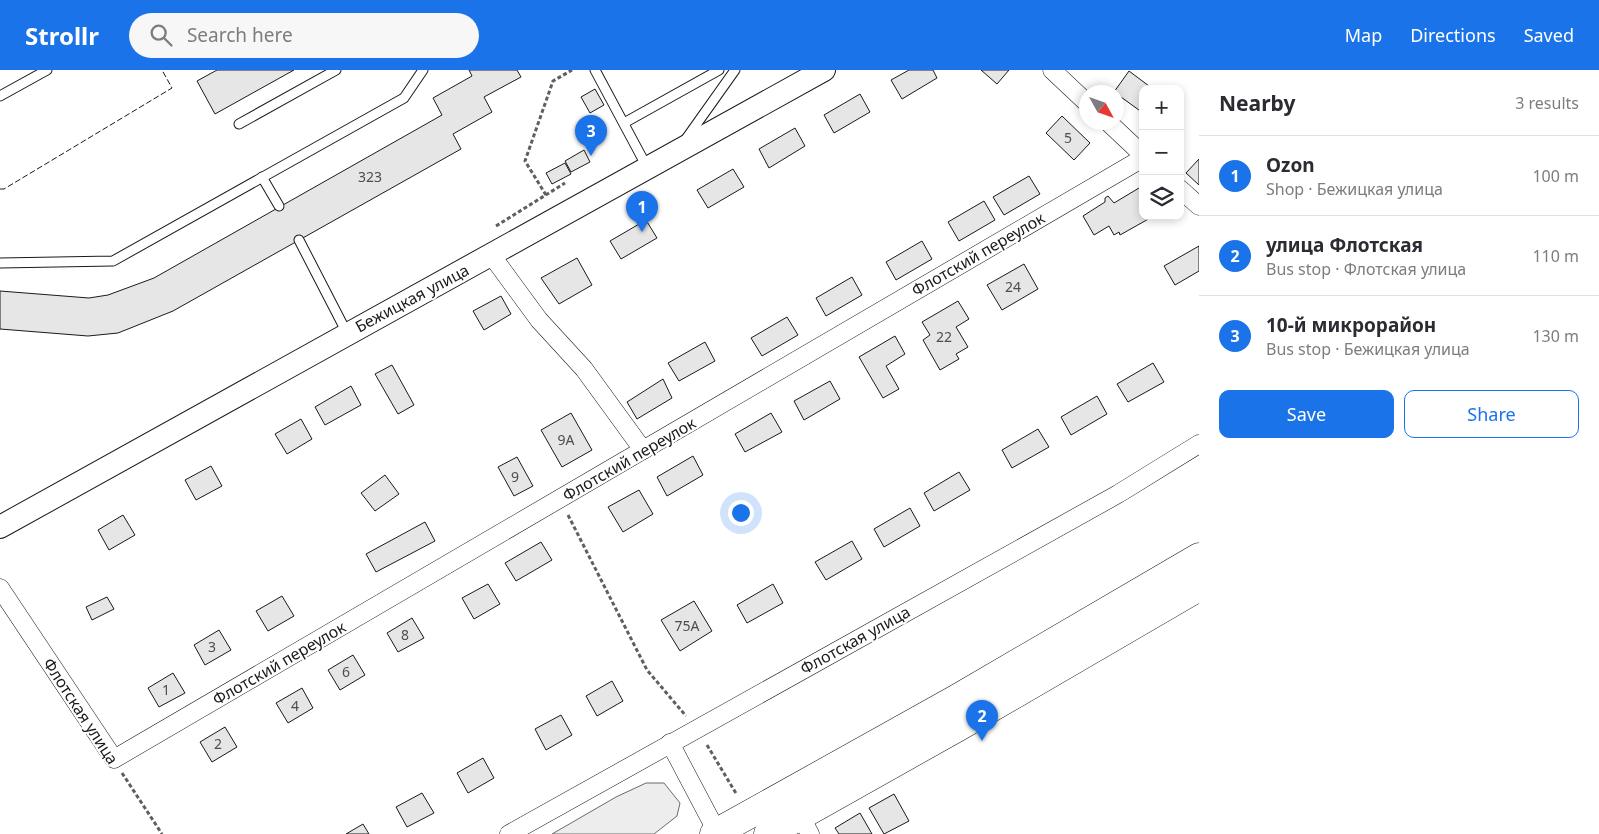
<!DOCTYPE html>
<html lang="en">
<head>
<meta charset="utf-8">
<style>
  body { margin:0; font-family:"Noto Sans",sans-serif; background:#f7f7f7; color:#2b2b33 }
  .controls { position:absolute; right:15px; top:15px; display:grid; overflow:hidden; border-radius:10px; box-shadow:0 2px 8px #0003 }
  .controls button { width:45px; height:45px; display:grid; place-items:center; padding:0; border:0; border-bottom:1px solid #e1e1e2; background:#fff; color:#2b2b33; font:25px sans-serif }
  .compass { position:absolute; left:1079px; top:15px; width:45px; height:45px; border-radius:50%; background:#fff; box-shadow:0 2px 8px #0003; rotate:130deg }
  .you { position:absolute; left:740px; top:442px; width:18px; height:18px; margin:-12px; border:4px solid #fff; border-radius:50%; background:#1a73e8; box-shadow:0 0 0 8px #1a73e833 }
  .badge { display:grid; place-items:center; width:32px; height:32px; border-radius:50%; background:#1a73e8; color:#fff; font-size:16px; font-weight:700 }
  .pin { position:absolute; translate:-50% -41px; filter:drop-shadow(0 1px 2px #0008) }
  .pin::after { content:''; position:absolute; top:26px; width:18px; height:15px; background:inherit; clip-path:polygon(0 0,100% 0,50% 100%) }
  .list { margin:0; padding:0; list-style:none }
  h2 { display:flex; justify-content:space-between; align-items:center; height:65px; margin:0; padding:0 20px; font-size:21px }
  h2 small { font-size:16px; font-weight:400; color:#7c7c81 }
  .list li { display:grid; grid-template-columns:32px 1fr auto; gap:15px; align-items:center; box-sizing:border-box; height:80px; padding:0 20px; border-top:1px solid #e1e1e2 }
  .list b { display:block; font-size:19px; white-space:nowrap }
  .list p { margin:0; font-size:16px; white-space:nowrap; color:#7c7c81 }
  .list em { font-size:16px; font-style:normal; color:#7c7c81 }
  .actions { display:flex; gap:10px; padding:15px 20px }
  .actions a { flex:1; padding:11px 0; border:1px solid #1a73e8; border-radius:10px; text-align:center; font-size:18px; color:#1a73e8 }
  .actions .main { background:#1a73e8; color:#fff }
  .icon { flex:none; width:28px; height:28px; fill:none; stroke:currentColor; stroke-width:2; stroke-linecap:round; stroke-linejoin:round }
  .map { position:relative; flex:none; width:1199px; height:764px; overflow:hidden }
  header { display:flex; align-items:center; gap:30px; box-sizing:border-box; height:70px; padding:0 25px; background:#1a73e8; color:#fff }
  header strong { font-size:24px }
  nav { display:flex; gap:28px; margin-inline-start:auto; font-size:18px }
  .search { width:350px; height:45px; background:#f7f7f7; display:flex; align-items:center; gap:12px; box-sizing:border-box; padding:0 18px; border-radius:28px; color:#7c7c81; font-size:19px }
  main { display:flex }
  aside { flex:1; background:#fff }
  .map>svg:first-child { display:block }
  .built { fill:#ededed; stroke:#6a6a6a }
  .building { fill:#e6e6e6; stroke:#1a1a1a }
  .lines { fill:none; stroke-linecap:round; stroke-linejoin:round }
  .service-casing { stroke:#1a1a1a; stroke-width:11 }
  .minor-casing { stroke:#1a1a1a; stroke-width:19 }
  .tertiary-casing { stroke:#1a1a1a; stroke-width:24 }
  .primary-casing { stroke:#1a1a1a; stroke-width:29 }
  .path { stroke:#5f5f5f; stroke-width:3; stroke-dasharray:4 2.5; stroke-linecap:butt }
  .service { stroke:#fff; stroke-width:9 }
  .minor { stroke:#fff; stroke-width:18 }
  .tertiary { stroke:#fff; stroke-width:22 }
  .primary { stroke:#fff; stroke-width:28 }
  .fence { stroke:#1a1a1a; stroke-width:1; stroke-dasharray:6 2.5; stroke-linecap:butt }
  .labels { text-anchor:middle; stroke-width:4; stroke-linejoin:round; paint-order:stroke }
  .number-label { font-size:14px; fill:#4d4d4d }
  .street-label { font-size:16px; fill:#1a1a1a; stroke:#fff }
</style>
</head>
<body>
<header>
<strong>Strollr</strong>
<div class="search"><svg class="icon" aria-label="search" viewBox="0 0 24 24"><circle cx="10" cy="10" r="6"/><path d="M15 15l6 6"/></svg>Search here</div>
<nav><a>Map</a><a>Directions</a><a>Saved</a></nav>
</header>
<main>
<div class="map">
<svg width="1199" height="764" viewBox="0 0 1199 764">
  <rect width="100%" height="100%" fill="#fff"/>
  <path class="built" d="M646 713H664L680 733 677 746 654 764H552L616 727Z"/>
  <g class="building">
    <path d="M217 0H294L215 44 197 11Z"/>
    <path d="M469 0H517L521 7 484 27 492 42 453 64 461 79 173 241 118 263 88 266 0 259V221L89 228 108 225 154 208 442 45 433 28 472 6Z"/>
    <path d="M909 0H933L937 8 902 29 891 10Z"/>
    <path d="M981 0H1009L997 14Z"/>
    <path d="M1129 1 1153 19H1143V43L1114 22Z"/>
    <path d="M595 19 604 35 590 43 581 27Z"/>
    <path d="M860 24 870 42 834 63 824 45Z"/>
    <path d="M1062 46 1090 73 1074 90 1046 63Z"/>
    <path d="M795 58 805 76 769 98 759 79Z"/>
    <path d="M584 80 590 92 571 102 565 91Z"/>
    <path d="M1199 89V115L1186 103Z"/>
    <path d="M565 93 571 104 552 114 546 103Z"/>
    <path d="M733 99 744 117 708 138 697 120Z"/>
    <path d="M1029 106 1040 124 1004 145 993 127Z"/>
    <path d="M1139 118 1143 125V146L1152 147 1120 165 1119 162 1114 165 1109 156 1094 165 1083 146 1105 132V128L1108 126 1114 133Z"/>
    <path d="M984 131 995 150 959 171 948 152Z"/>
    <path d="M646 150 657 168 621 189 610 171Z"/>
    <path d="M922 171 932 189 896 210 886 192Z"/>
    <path d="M1199 176V201L1175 215 1164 196Z"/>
    <path d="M577 188 592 215 559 234 541 208Z"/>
    <path d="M1024 194 1038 219 1002 240 987 215Z"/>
    <path d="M852 207 862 225 826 246 816 228Z"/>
    <path d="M501 226 511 244 484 260 473 241Z"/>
    <path d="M958 231 969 249 956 257 968 277 956 284 959 289 940 300 923 270 930 265 922 252Z"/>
    <path d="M787 247 798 265 762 286 751 268Z"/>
    <path d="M895 266 905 284 886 296 899 319 883 328 859 287Z"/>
    <path d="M705 272 715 291 679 311 668 293Z"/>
    <path d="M1153 293 1164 312 1128 332 1117 314Z"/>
    <path d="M392 295 414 335 398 344 375 304Z"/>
    <path d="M663 309 672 328 637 349 627 332Z"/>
    <path d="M830 311 840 329 804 350 794 331Z"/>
    <path d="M351 316 361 335 325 355 315 337Z"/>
    <path d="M1097 326 1107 344 1071 365 1061 347Z"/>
    <path d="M571 343 592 380 562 397 541 360Z"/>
    <path d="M771 343 782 362 745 382 735 364Z"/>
    <path d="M301 349 312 369 287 384 275 364Z"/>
    <path d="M1038 359 1049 377 1012 398 1002 380Z"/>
    <path d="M693 386 703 405 667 426 657 407Z"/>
    <path d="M517 387 533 416 514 426 498 397Z"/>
    <path d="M211 396 222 416 196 430 185 410Z"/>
    <path d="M959 402 970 420 934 441 924 423Z"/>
    <path d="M385 405 399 424 375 441 361 423Z"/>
    <path d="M639 420 653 444 623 462 608 437Z"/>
    <path d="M910 438 920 456 884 477 874 459Z"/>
    <path d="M123 445 135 465 109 480 98 460Z"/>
    <path d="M425 452 435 471 376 502 366 484Z"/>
    <path d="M852 471 862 489 826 510 815 492Z"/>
    <path d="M541 472 552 490 516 511 505 493Z"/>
    <path d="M488 514 500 534 474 549 462 528Z"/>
    <path d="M773 514 783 533 747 553 737 535Z"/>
    <path d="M282 526 294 546 268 561 256 541Z"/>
    <path d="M107 527 114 539 92 550 86 537Z"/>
    <path d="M694 531 712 561 680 581 661 550Z"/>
    <path d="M412 548 424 568 398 582 387 563Z"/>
    <path d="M219 560 231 580 205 595 194 575Z"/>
    <path d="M353 585 365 605 340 620 328 600Z"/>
    <path d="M173 603 185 623 159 637 148 618Z"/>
    <path d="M612 611 623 631 597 646 586 626Z"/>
    <path d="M302 618 313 638 288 653 276 633Z"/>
    <path d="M561 645 572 665 546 680 535 659Z"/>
    <path d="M225 657 237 677 212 692 200 672Z"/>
    <path d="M483 688 494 708 468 723 457 703Z"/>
    <path d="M422 723 434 743 407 757 396 737Z"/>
    <path d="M894 724 909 751 884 764 869 738Z"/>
    <path d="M860 743 872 764H839L835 758Z"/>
    <path d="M363 754 369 764H346Z"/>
  </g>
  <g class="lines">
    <defs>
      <g id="service">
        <path d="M595 0 647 97"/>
        <path d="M0 26 47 0"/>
        <path d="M624 53 719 0"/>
        <path d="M239 54 336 0"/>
        <path d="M686 69 735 0"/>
        <path d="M262 107 279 136"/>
        <path d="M299 170 347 263"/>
        <path d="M0 193 113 191 404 28 423 0"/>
      </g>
      <g id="minor">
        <path d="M1052 0 1086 32"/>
        <path d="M1108 52 1143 85"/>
        <path d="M1180 119 1199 136"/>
        <path d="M492 186 539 250 584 299 643 380"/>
        <path d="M0 518 114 689 1143 88"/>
        <path d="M670 673 717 762"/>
        <path d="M796 738 810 764"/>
        <path d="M509 764 1118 424 1199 374"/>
      </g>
      <path id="tertiary" d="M0 457 824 0"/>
      <g id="primary">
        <path d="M714 764 956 629 1199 487"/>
        <path d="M768 764 960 656 1199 517"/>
      </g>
    </defs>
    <use href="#service" class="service-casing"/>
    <use href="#minor" class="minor-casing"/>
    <use href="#tertiary" class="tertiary-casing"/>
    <use href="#primary" class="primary-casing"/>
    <g class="path">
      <path d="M546 125 525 91 553 11 572 0"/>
      <path d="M496 156 565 113"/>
      <path d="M568 445 647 600 686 646"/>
      <path d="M707 675 737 725"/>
      <path d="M122 703 162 764"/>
    </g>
    <use href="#service" class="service"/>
    <use href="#minor" class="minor"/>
    <use href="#tertiary" class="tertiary"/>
    <use href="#primary" class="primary"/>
    <path class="fence" d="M0 119H4L172 18 162 0"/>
  </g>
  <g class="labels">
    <g class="number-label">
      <text x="1068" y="73">5</text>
      <text x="370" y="112">323</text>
      <text x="1013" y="222">24</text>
      <text x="944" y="272">22</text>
      <text x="566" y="375">9А</text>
      <text x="515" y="412">9</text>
      <text x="687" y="561">75А</text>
      <text x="405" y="570">8</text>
      <text x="212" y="582">3</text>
      <text x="346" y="607">6</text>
      <text x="166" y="625">1</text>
      <text x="295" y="641">4</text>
      <text x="218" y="679">2</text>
    </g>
    <g class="street-label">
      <text transform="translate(978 184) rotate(-30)" y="6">Флотский переулок</text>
      <text transform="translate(412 228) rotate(-28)" y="6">Бежицкая улица</text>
      <text transform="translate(629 389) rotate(-30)" y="6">Флотский переулок</text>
      <text transform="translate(855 570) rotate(-29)" y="6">Флотская улица</text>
      <text transform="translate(279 593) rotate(-30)" y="6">Флотский переулок</text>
      <text transform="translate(81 641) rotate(57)" y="6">Флотская улица</text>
    </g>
  </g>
</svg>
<div class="controls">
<button>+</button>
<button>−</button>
<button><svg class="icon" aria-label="layers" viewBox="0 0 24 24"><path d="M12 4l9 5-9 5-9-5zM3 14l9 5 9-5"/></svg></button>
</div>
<svg class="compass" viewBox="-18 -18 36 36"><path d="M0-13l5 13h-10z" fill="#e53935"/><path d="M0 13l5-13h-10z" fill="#7c7c81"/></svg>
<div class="you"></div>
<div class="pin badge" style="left:642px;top:162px">1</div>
<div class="pin badge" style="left:982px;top:671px">2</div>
<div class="pin badge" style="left:591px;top:86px">3</div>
</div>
<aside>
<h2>Nearby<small>3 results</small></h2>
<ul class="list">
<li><span class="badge">1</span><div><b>Ozon</b><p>Shop · Бежицкая улица</p></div><em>100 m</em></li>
<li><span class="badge">2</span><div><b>улица Флотская</b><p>Bus stop · Флотская улица</p></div><em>110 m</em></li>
<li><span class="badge">3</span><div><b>10-й микрорайон</b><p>Bus stop · Бежицкая улица</p></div><em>130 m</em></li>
</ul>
<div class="actions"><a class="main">Save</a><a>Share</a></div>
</aside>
</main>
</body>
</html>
